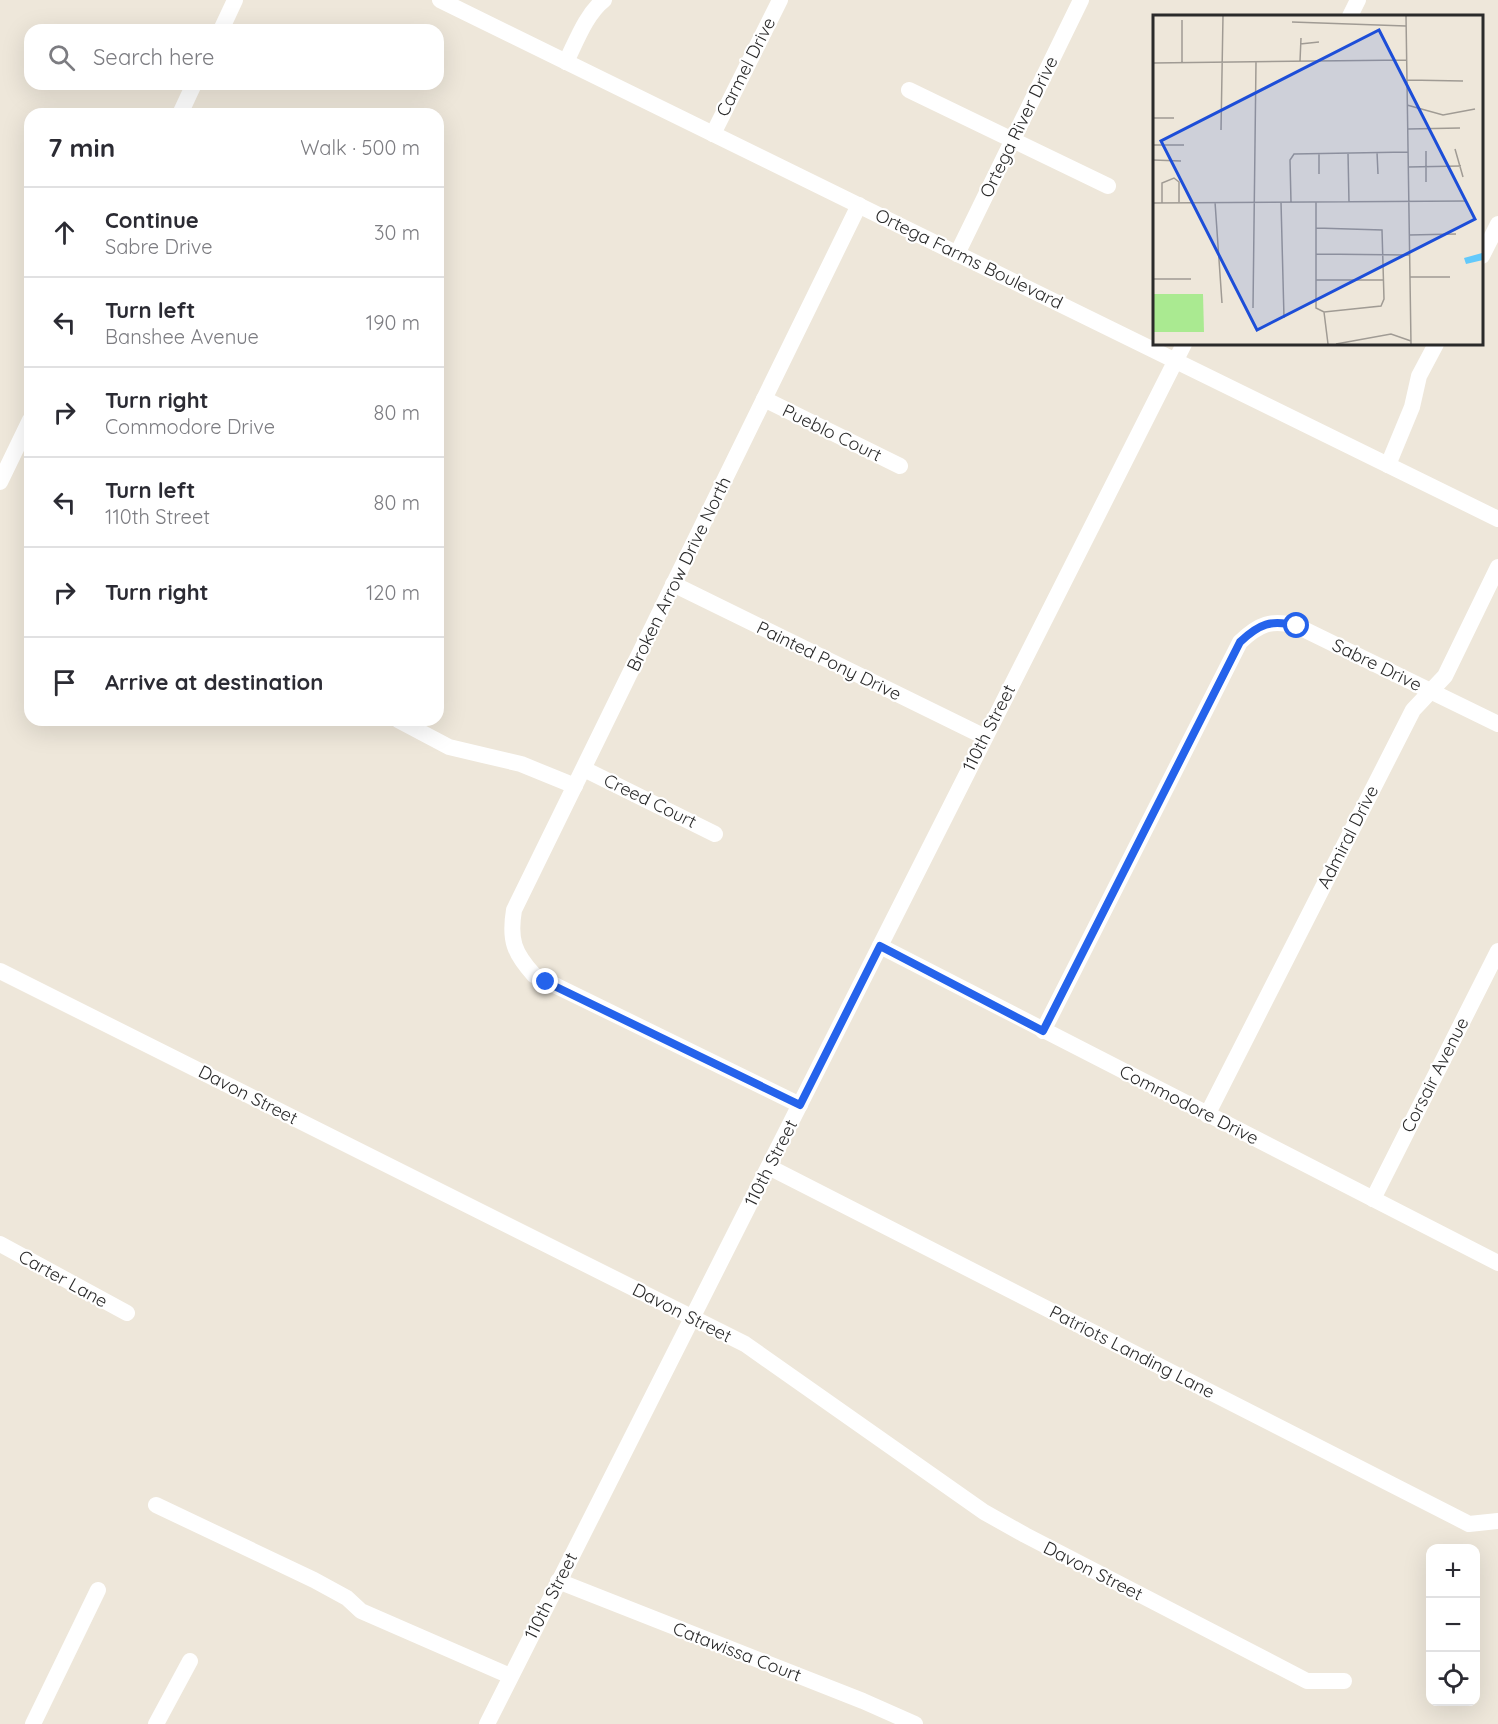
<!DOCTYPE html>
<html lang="en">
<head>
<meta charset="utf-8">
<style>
  body { margin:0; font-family:Quicksand,sans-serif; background:#f7f7f7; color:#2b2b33 }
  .controls { position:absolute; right:18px; bottom:18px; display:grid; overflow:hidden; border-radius:12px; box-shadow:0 6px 24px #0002 }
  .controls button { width:54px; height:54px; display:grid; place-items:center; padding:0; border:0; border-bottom:2px solid #e1e1e2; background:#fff; color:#2b2b33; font:30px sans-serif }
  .stop { position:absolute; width:18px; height:18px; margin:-14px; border:4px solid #2563eb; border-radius:50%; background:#fff }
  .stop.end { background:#2563eb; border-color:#fff; box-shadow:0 2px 6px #0008 }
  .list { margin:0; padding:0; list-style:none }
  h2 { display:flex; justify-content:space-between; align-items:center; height:78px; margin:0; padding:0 24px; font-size:26px }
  h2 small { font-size:20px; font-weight:400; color:#7c7c81 }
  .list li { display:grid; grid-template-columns:39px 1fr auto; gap:18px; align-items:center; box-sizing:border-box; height:90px; padding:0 24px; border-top:2px solid #e1e1e2 }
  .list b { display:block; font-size:22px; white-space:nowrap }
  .list p { margin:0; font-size:20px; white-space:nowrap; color:#7c7c81 }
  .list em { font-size:20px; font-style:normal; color:#7c7c81 }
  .icon { flex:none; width:33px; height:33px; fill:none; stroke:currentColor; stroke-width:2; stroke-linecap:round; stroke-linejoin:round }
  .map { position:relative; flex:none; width:1498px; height:1724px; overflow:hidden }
  .search { position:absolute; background:#fff; box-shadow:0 6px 24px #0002; left:24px; top:24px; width:420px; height:66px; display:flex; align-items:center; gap:15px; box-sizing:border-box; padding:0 21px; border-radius:18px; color:#7c7c81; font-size:22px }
  .panel { position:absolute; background:#fff; box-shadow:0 6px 24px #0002; left:24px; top:108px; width:420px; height:618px; border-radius:18px }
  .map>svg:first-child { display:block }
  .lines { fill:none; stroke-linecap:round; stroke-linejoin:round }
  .minor { stroke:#fff; stroke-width:16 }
  .route { stroke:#2563eb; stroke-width:8 }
  .labels { text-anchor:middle; stroke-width:4.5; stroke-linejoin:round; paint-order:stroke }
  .street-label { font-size:18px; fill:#2a2a2a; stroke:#fff }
  .inset-road { fill:none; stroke:#a09b94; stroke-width:1.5 }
  .view { fill:#1d4ed8; fill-opacity:0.15; stroke:#1d4ed8; stroke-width:3 }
  .inset-edge { fill:none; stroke:#2a2a2a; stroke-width:3 }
</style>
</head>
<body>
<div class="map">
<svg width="1498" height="1724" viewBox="0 0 1498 1724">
  <rect width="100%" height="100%" fill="#eee7da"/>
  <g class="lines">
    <g class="minor">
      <path d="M440 0 1498 519"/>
      <path d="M1350 16 1358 0"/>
      <path d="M221 30 235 0"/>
      <path d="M566 62C576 42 586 14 604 0"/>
      <path d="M909 90 1108 186"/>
      <path d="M180 114 194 84"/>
      <path d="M713 134 780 0"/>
      <path d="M957 254 1081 0"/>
      <path d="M1482 256 1498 224"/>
      <path d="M764 399 900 466"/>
      <path d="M1388 465 1412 407 1419 376 1436 344"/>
      <path d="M0 482 30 420"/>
      <path d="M673 584 985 737"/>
      <path d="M398 720 449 747 521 764 575 786"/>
      <path d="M584 769 715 834"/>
      <path d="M880 946 1498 1263"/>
      <path d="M0 971 745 1344 984 1512 1025 1535 1307 1681H1344"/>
      <path d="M1043 1031 1240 642C1259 624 1271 619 1297 626L1498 724"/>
      <path d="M800 1105 534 975C514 953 509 940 514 910L859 205"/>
      <path d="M1207 1115 1413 710 1445 676 1498 567"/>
      <path d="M769 1167 1469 1524 1498 1521"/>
      <path d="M1373 1199 1498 951"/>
      <path d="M0 1244 127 1313"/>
      <path d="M156 1505 314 1580 347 1598 361 1611 510 1676"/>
      <path d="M558 1581 863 1701 915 1724"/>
      <path d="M33 1724 98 1590"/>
      <path d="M156 1724 190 1661"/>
      <path d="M487 1724 1184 344"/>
    </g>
  </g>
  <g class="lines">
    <path class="route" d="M546 982 800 1105 880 946 1043 1031 1240 642C1259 624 1271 619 1297 626"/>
  </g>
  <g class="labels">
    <g class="street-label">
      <text transform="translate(746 67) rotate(-63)" y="6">Carmel Drive</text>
      <text transform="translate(1019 127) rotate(-64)" y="6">Ortega River Drive</text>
      <text transform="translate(969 259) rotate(26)" y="6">Ortega Farms Boulevard</text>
      <text transform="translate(832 433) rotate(26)" y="6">Pueblo Court</text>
      <text transform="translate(679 574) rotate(-64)" y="6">Broken Arrow Drive North</text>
      <text transform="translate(829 661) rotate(26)" y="6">Painted Pony Drive</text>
      <text transform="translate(1377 665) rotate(26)" y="6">Sabre Drive</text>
      <text transform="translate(989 728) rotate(-63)" y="6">110th Street</text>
      <text transform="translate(650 801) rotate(26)" y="6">Creed Court</text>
      <text transform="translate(1348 837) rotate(-63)" y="6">Admiral Drive</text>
      <text transform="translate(1435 1075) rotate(-63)" y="6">Corsair Avenue</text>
      <text transform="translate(248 1095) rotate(27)" y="6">Davon Street</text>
      <text transform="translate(1189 1105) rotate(27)" y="6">Commodore Drive</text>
      <text transform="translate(771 1163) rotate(-63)" y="6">110th Street</text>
      <text transform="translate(63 1279) rotate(29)" y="6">Carter Lane</text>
      <text transform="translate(682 1313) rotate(27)" y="6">Davon Street</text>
      <text transform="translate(1132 1352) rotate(27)" y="6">Patriots Landing Lane</text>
      <text transform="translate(1093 1571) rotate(27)" y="6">Davon Street</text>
      <text transform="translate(551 1596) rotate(-63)" y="6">110th Street</text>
      <text transform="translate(737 1652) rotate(21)" y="6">Catawissa Court</text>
    </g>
  </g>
  <g transform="translate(1153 15)">
    <rect width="330" height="330" fill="#eee7da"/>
    <path d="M0 279H50L51 317H0Z" fill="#aaea91"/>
    <path d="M330 205V245L313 249 311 243 329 238Z" fill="#62c9fb"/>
    <path class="inset-road" d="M253 1 258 329M139 7 253 11M147 29 166 27M147 46 148 23M29 47V5M0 48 254 45M254 65 310 66M254 90 290 100 322 94M0 103H21M255 114 307 113M68 115 70 1M0 130H31M302 134 310 162M273 136V167M224 137 225 159M166 138V159M195 138 196 187M0 145 28 146M255 152 308 151M62 187 69 288M128 187 131 303M138 187 137 145 141 139 255 137M0 188 314 186M9 188V168L21 163 26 167V187M163 213 229 215 231 284 228 291 171 297 163 293V187M256 220 303 219M163 239 256 240M257 262H297M0 264H38M163 265H231M100 293 103 47M171 297 175 329M183 329 238 319 258 326"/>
    <path class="view" d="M226 15 322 204 104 315 8 126Z"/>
    <rect width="330" height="330" class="inset-edge"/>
  </g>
</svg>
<div class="controls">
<button>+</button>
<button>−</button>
<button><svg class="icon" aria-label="locate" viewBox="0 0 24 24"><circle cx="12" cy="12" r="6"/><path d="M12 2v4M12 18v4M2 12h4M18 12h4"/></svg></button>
</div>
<div class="stop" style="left:1297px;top:626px"></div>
<div class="stop end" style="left:546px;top:982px"></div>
<div class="search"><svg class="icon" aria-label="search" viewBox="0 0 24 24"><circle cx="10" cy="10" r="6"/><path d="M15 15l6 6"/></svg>Search here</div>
<section class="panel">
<h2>7 min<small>Walk · 500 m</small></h2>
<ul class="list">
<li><svg class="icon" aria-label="ahead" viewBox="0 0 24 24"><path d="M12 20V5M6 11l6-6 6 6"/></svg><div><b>Continue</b><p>Sabre Drive</p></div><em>30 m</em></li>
<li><svg class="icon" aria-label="left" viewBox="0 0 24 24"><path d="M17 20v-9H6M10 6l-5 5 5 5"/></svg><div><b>Turn left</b><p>Banshee Avenue</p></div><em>190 m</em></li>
<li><svg class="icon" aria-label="right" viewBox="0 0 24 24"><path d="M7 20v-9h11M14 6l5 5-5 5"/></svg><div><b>Turn right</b><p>Commodore Drive</p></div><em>80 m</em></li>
<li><svg class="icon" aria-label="left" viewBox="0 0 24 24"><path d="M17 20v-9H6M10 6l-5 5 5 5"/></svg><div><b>Turn left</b><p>110th Street</p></div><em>80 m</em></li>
<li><svg class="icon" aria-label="right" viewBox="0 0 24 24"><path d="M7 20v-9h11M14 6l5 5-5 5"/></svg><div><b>Turn right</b></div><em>120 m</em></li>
<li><svg class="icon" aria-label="arrive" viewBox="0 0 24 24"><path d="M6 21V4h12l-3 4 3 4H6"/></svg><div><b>Arrive at destination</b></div></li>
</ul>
</section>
</div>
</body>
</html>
